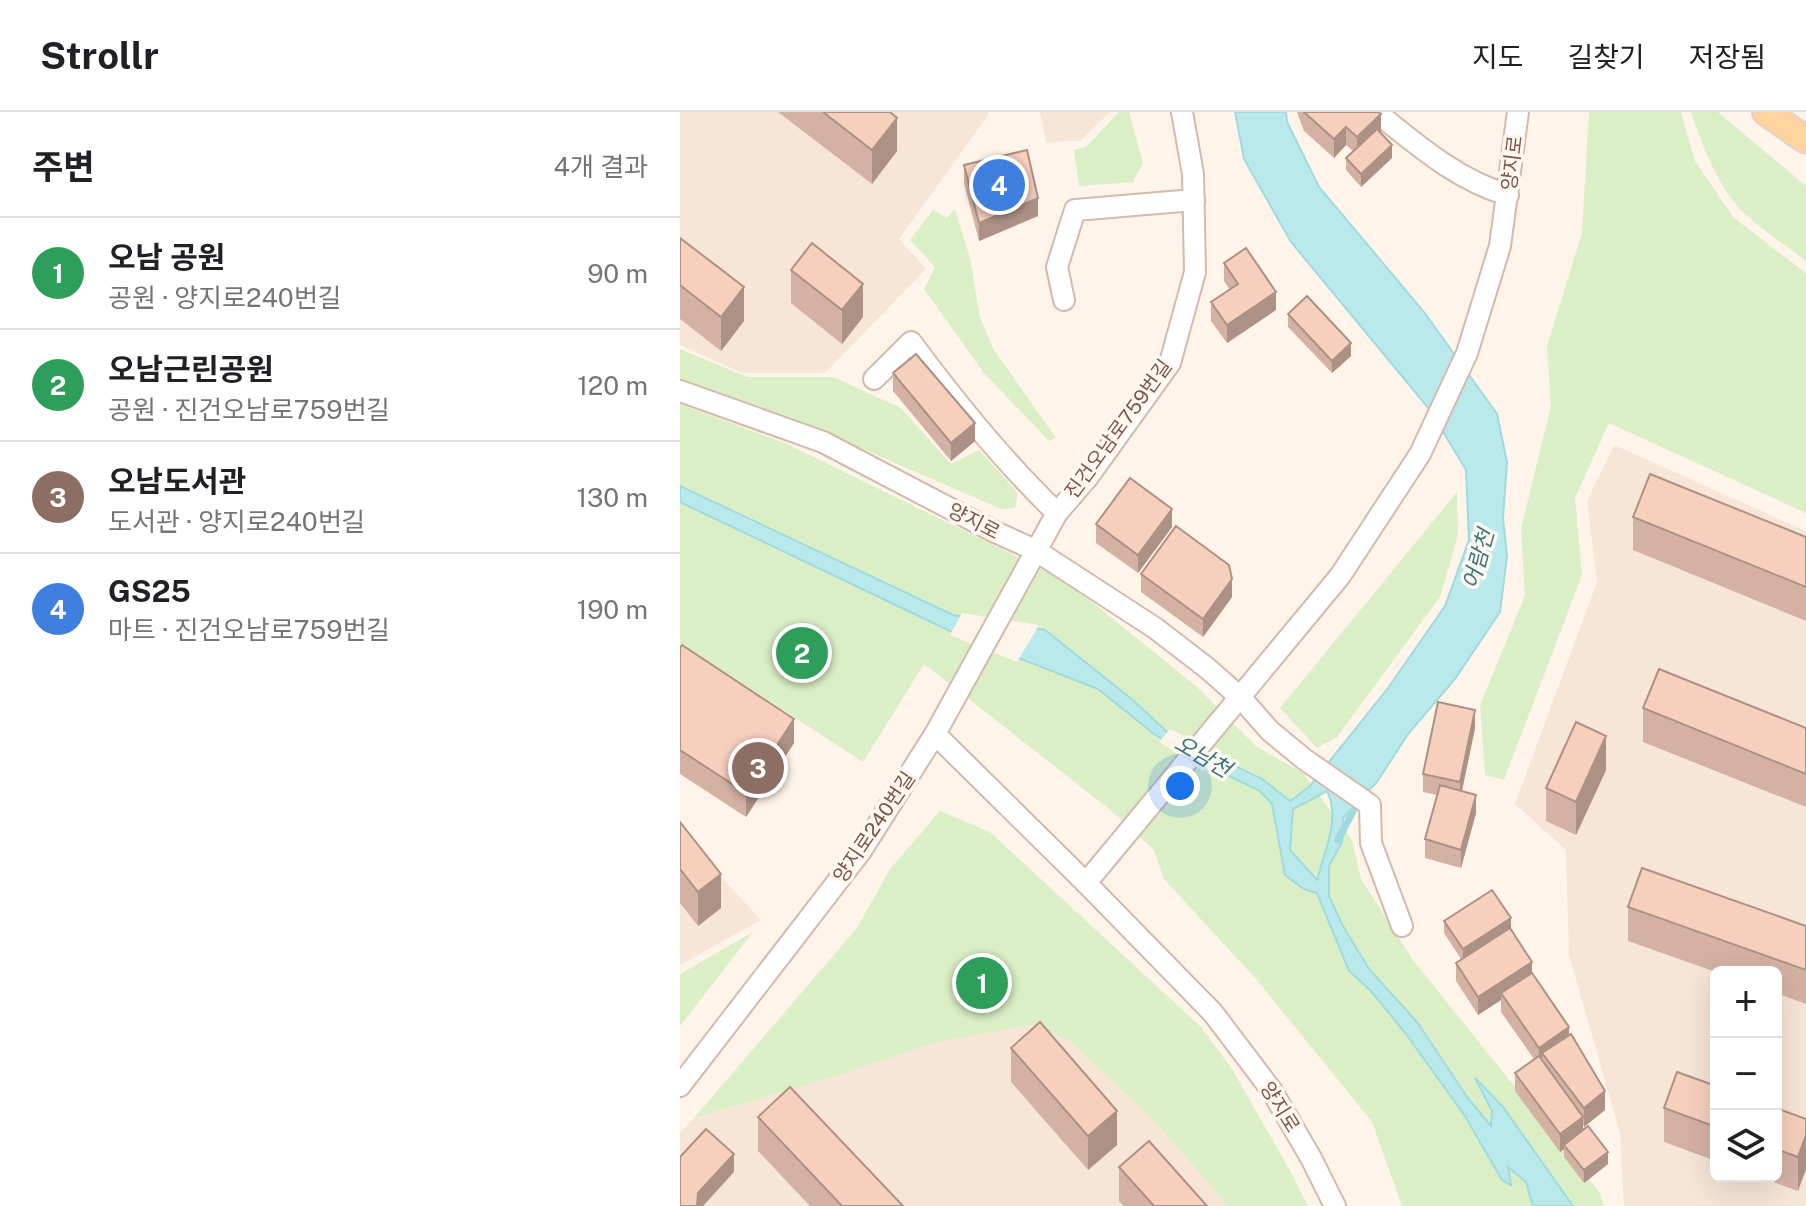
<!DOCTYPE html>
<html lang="ko">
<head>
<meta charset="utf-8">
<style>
  body { margin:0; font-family:"Public Sans","Noto Sans KR",sans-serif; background:#f2f2f2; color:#202124 }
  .controls { position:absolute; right:24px; bottom:24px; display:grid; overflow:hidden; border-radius:12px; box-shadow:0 8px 32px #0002 }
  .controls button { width:72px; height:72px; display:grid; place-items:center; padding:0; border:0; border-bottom:2px solid #e0e0e0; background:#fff; color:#202124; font:40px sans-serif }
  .you { position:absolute; left:500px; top:674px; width:28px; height:28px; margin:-20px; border:6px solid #fff; border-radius:50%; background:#1a73e8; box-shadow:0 0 0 12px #1a73e833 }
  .badge { display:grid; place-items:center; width:52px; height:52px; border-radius:50%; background:#f55942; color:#fff; font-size:26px; font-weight:700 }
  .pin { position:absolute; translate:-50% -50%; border:4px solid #fff; box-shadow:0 2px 8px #0006 }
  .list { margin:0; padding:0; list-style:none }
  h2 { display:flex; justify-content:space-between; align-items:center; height:104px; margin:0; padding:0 32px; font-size:34px }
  h2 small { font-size:26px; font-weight:400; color:#757577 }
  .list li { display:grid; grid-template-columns:52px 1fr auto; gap:24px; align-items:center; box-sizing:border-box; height:112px; padding:0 32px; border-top:2px solid #e0e0e0 }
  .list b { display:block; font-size:30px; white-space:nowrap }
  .list p { margin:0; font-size:26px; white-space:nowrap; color:#757577 }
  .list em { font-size:26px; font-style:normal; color:#757577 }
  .icon { flex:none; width:44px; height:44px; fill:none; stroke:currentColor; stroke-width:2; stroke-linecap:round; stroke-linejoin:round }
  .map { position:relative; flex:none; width:1126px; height:1094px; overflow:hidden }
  header { display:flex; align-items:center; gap:48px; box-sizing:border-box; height:112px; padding:0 40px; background:#fff; border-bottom:2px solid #e0e0e0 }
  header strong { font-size:38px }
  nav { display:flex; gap:44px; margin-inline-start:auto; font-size:28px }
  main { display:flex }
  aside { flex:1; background:#fff }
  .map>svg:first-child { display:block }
  .residential { fill:#f7e5d6; fill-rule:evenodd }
  .green { fill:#daefc5 }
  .water { fill:#bae9eb; stroke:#9fdade; stroke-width:2; fill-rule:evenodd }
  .pier { fill:#fff4e9 }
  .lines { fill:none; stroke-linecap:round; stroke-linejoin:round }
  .stream { stroke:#9fdade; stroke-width:7 }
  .minor-casing { stroke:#d3baac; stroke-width:24 }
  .major-casing { stroke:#ddd3cf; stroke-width:30 }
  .minor { stroke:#fff; stroke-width:20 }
  .major { stroke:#ffd39f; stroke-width:26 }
  .wall { fill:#d4b2a3 }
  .shaded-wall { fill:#ad9184 }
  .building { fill:#f7cfbd; stroke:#ad9184; stroke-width:2 }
  .labels { text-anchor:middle; stroke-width:7; stroke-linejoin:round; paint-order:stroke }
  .street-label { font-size:20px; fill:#7d5648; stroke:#fff8f1 }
  .water-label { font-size:22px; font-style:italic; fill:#37767b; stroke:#fff8f1 }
</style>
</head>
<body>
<header>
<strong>Strollr</strong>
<nav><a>지도</a><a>길찾기</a><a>저장됨</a></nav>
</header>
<main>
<aside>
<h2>주변<small>4개 결과</small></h2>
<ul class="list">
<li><span class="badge" style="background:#2e9e5b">1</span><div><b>오남 공원</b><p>공원 · 양지로240번길</p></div><em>90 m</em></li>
<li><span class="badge" style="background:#2e9e5b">2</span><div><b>오남근린공원</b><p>공원 · 진건오남로759번길</p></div><em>120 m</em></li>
<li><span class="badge" style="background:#8d6e63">3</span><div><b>오남도서관</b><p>도서관 · 양지로240번길</p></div><em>130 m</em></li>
<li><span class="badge" style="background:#3f7fe0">4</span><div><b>GS25</b><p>마트 · 진건오남로759번길</p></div><em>190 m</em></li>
</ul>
</aside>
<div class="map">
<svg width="1126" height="1094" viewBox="0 0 1126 1094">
  <rect width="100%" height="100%" fill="#fff4e9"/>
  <g class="residential">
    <path d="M0 0H307L309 2 219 127 246 157 145 261H62L0 233Z"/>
    <path d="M360 0H430L400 29 366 30Z"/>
    <path d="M934 333 1126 419V1094H944L940 1021 889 843 886 738 835 692 917 470 907 389ZM1036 860H1096V1064H1036Z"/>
    <path d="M0 721 81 808 0 853Z"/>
    <path d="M352 913 390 929 476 1011 548 1094H0V1021L14 1006 164 962 254 931Z"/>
  </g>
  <g class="green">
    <path d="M439 0H449L463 51 453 70 399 74 394 38 406 35Z"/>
    <path d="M909 0H1001L1015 49 1054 106 1126 161V401L929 311 895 386 902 463 824 668 805 663 800 593 845 484 841 417 871 294 867 234 902 121Z"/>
    <path d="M1011 0H1038L1126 74V149C1107 134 1085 120 1067 104 1039 78 1023 35 1011 0Z"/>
    <path d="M275 97 290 146 300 206 314 238 376 326 369 329 303 260 244 177 255 155 230 128 253 98 267 106Z"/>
    <path d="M0 237 67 265H153L221 296 271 352 299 338 338 381 335 396 321 397 112 306 40 284 0 267Z"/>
    <path d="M0 292 107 332 383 467 516 574 577 635 623 661 672 728 681 767 733 848 920 1081 924 1094H722L692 1010 577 868 484 767 474 738 428 696 244 552 183 650 0 531Z"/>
    <path d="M777 380 778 423 760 485 657 625 637 636 600 596Z"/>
    <path d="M260 699 310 720 521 915 552 957 613 1064 628 1094H548L476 1011 390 929 352 913 254 931 164 962 14 1006 177 816 210 757Z"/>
    <path d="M73 820 0 914V862Z"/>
  </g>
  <path class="water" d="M555 0H606L607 10 639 75 744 200 817 302 827 350 823 406 827 444 820 500 775 567 728 622 697 670 663 706 662 730 649 754V784L663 814 689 857 737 910 787 985 811 1014 812 999 795 966 823 995 893 1094H853L846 1070 828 1055 831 1073 822 1068 785 1004 726 922 691 879 669 859 637 781 624 777 605 763 592 692 580 679 521 650 474 622 418 577 272 520 0 390V374L273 503 365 518 454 589 488 621 582 667 610 689 629 675 708 576 765 494 789 428 786 358 750 298 611 130 564 47ZM647 679C661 707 644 740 637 768L610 738 613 697Z"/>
  <g class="pier">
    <path d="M282 501 359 513 337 550 270 523Z"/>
    <path d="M490 617 552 648 540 664 519 654 479 630Z"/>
  </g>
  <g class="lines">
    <path class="stream" d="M658 728 678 690"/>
    <defs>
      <g id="minor">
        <path d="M696 0C737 33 777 68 828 83"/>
        <path d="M384 188 377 155 395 98 514 88"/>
        <path d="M194 267 231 230C276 291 322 348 377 401"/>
        <path d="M0 279 143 330 313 419 355 438 475 516 527 556 561 586 590 619 624 647 690 693 691 731 722 814"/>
        <path d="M255 622 377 401 408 365 490 251 515 160 513 62 502 0"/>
        <path d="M406 771 660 464 740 342 787 241 820 134 838 0"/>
        <path d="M0 974 181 739 255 622 406 771 533 901 592 979 631 1046 655 1094"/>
      </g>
      <path id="major" d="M1086 0 1126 28"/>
    </defs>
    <use href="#minor" class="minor-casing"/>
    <use href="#major" class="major-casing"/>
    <use href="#minor" class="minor"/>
    <use href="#major" class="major"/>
  </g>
  <g class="wall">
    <path d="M98 0H210L217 39 192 72Z"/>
    <path d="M617 0H698L700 21 712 46 681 75 666 58V46L673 39 666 33 654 46 624 19Z"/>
    <path d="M284 53 358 104 299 129 284 71Z"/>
    <path d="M0 126 64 209 41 239 0 207Z"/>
    <path d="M544 151 596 198 547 231 531 209V190L550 178 544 169Z"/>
    <path d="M111 158 183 205 162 232 111 191Z"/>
    <path d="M608 202 671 244 652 261 608 215Z"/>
    <path d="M213 261 295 329 271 349 213 279Z"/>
    <path d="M953 405 1126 425V509L953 438Z"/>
    <path d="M416 412 492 415 458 461 416 431Z"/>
    <path d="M461 462 552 485 523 525 461 480Z"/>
    <path d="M0 536 114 631 66 705 0 662Z"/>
    <path d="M963 596 1126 616V695L963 630Z"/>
    <path d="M795 616 782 679 796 701 781 756 745 746V727L757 683 743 680V662Z"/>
    <path d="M926 658 896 723 866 709V676Z"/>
    <path d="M0 710 41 796 18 814 0 791Z"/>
    <path d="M948 795 1126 814V892L1096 881V860H1036L948 829Z"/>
    <path d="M764 809 831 817 852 861 889 923 925 998 903 1014V1018L928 1052 904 1071 884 1045V1037L880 1040 835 979V961L854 947 821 900V888L798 903 776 869V851L781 847 764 821Z"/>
    <path d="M331 936 437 1033 408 1058 331 970Z"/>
    <path d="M1036 974V1049L984 1030V996Z"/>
    <path d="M1096 996 1126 1007 1118 1079 1077 1064H1096Z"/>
    <path d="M78 1005 223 1094H130L78 1039Z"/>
    <path d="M439 1055 527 1094H444L439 1089Z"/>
  </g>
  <g class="shaded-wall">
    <path d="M701 2V21L677 43V25Z"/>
    <path d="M217 6V39L192 72V38Z"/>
    <path d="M666 15V33L654 46V27Z"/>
    <path d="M712 33V46L681 75V62Z"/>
    <path d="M358 86V104L299 129V111Z"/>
    <path d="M183 172V205L162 232V198Z"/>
    <path d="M64 175V209L41 239V205Z"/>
    <path d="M596 180V198L547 231V213Z"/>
    <path d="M671 231V244L652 261V249Z"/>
    <path d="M295 311V329L271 349V331Z"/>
    <path d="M492 397V415L458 461V443Z"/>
    <path d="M552 467V485L523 525V507Z"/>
    <path d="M795 598V616L780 688V670Z"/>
    <path d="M114 607V631L66 705V681Z"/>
    <path d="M926 624V658L896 723V690Z"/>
    <path d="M796 683V701L781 756V738Z"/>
    <path d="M41 762V796L18 814V780Z"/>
    <path d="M831 806V818L783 849V837Z"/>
    <path d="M852 850V868L821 881V888L798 903V885Z"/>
    <path d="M889 915V933L862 941V952L859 954V936Z"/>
    <path d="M925 979V998L904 1015V996Z"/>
    <path d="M437 999V1033L408 1058V1024Z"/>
    <path d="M903 1005V1023L884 1033V1037L880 1040V1022Z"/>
    <path d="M1126 1023V1057L1118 1079V1045Z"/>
    <path d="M928 1040V1052L904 1071V1058Z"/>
    <path d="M54 1042V1060L23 1094H17L18 1081Z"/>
  </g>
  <g class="building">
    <path d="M143 0H210L217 6 192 38Z"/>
    <path d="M624 0H698L701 2 677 25 666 15 654 27Z"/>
    <path d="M697 17 712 33 681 62 666 46Z"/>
    <path d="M347 38 358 86 299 111 284 53Z"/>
    <path d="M0 126 64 175 41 205 0 173Z"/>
    <path d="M132 131 183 172 162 198 111 158Z"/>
    <path d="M566 136 596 180 547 213 531 190 558 172 544 151Z"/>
    <path d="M627 184 671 231 652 249 608 202Z"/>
    <path d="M236 242 295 311 271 331 213 261Z"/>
    <path d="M970 362 1126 425V475L953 405Z"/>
    <path d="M450 366 492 397 458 443 416 412Z"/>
    <path d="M496 414 549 453 552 467 523 507 461 462Z"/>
    <path d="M2 533 114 607 66 681 0 638V536Z"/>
    <path d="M979 557 1126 616V662L963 596Z"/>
    <path d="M758 590 795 598 780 670 743 662Z"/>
    <path d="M896 610 926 624 896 690 866 676Z"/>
    <path d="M760 673 796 683 781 738 745 727Z"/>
    <path d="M0 710 41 762 18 780 0 757Z"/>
    <path d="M962 756 1126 814V858L948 795Z"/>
    <path d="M812 778 831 806 783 837 764 809Z"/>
    <path d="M830 816 852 850 798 885 776 851Z"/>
    <path d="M852 861 889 915 859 936 821 881Z"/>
    <path d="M360 910 437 999 408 1024 331 936Z"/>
    <path d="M891 922 925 979 904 996 862 941Z"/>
    <path d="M859 944 903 1005 880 1022 835 961Z"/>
    <path d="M997 960 1036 974V1015L984 996Z"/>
    <path d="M110 975 223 1094H162L78 1005Z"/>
    <path d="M1096 996 1126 1007V1023L1118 1045 1096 1037Z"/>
    <path d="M908 1014 928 1040 904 1058 884 1033Z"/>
    <path d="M26 1017 54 1042 18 1081 17 1094H0V1045Z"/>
    <path d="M469 1029 527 1094H474L439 1055Z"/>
  </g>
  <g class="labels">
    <g class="street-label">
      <text transform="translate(832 51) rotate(-83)" y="7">양지로</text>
      <text transform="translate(438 317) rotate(-54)" y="7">진건오남로759번길</text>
      <text transform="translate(294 409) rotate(27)" y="7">양지로</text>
      <text transform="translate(194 715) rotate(-56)" y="7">양지로240번길</text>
      <text transform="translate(600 995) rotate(58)" y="7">양지로</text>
    </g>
    <g class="water-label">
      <text transform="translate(798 447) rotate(-74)" y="8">어람천</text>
      <text transform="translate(523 644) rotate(30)" y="8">오남천</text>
    </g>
  </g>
</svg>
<div class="controls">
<button>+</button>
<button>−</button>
<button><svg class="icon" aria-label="layers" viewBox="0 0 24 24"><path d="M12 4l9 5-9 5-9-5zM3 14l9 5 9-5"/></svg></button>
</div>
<div class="you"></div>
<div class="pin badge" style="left:302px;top:871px;background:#2e9e5b">1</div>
<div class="pin badge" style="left:122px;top:541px;background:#2e9e5b">2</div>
<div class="pin badge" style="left:78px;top:656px;background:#8d6e63">3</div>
<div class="pin badge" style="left:319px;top:73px;background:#3f7fe0">4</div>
</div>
</main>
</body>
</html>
